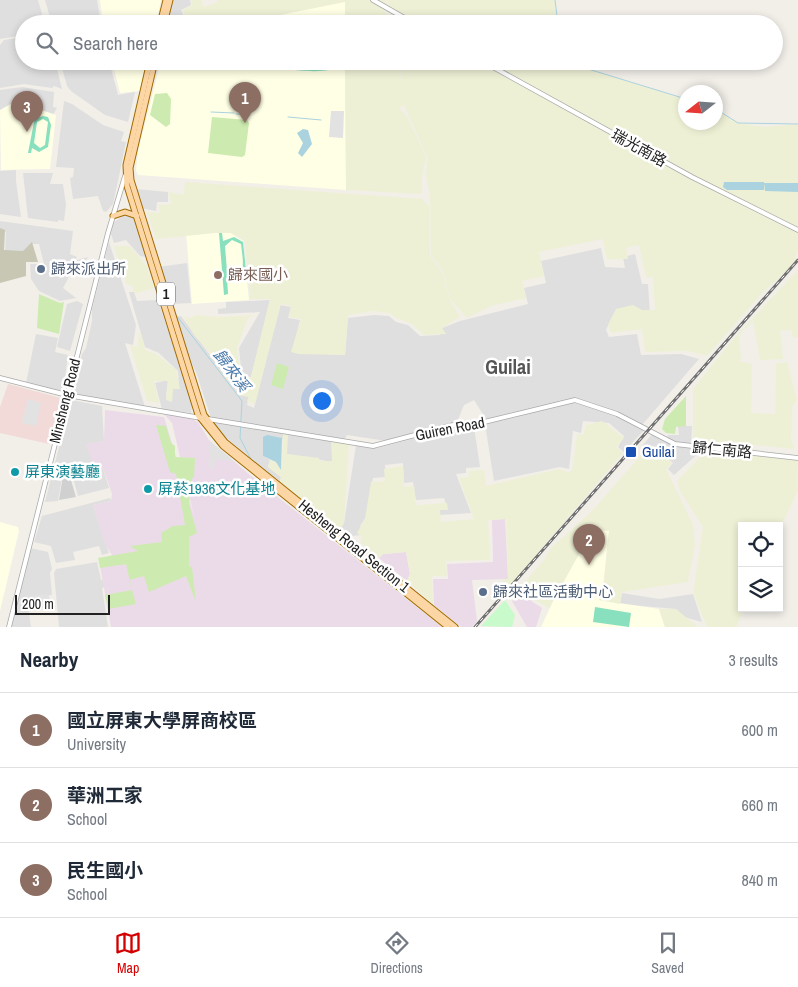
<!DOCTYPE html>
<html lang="en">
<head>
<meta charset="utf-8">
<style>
  body { margin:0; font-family:"Archivo Narrow","Noto Sans TC",sans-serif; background:#f6f6f7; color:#1f2937 }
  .controls { position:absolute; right:15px; bottom:15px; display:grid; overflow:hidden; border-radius:0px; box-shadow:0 2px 8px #0003 }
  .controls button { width:45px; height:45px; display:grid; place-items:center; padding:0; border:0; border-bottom:1px solid #e0e1e3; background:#fff; color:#1f2937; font:25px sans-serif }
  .compass { position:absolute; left:678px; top:85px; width:45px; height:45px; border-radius:50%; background:#fff; box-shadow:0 2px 8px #0003; rotate:253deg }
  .scale { position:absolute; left:15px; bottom:12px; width:95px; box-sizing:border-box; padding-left:5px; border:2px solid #222; border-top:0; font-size:14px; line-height:18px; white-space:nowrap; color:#222; -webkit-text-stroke:4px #fff; paint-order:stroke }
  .you { position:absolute; left:321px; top:400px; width:18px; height:18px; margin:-12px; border:4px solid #fff; border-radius:50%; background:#1a73e8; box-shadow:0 0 0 8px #1a73e833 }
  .badge { display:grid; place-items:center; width:32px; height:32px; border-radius:50%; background:#d40000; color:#fff; font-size:16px; font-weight:700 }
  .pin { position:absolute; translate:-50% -41px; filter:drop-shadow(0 1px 2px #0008) }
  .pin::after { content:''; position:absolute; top:26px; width:18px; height:15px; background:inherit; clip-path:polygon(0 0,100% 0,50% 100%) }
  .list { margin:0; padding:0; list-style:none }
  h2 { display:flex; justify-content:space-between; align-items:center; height:65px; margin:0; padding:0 20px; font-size:21px }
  h2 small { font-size:16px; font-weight:400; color:#747a83 }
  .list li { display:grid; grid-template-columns:32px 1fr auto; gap:15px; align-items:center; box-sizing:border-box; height:75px; padding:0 20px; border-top:1px solid #e0e1e3 }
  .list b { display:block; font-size:19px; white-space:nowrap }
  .list p { margin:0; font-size:16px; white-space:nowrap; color:#747a83 }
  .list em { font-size:16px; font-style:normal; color:#747a83 }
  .icon { flex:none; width:28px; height:28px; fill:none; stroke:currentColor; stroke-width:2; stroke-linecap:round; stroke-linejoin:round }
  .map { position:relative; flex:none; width:798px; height:627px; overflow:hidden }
  .search { position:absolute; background:#fff; box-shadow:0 2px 8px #0003; left:15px; right:15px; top:15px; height:55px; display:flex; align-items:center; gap:12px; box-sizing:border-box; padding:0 18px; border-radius:28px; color:#747a83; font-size:19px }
  .sheet { height:290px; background:#fff }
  nav { display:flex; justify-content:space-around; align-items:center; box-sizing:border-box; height:70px; border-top:1px solid #e0e1e3; background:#fff; font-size:14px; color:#747a83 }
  nav a { display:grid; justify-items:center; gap:2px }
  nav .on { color:#d40000 }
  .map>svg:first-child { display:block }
  .residential { fill:#e0dfdf }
  .commercial { fill:#f2dad9 }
  .industrial { fill:#ebdbe8 }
  .education { fill:#ffffe5 }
  .religious { fill:#d0d0d0 }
  .construction { fill:#c7c7b4 }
  .farmland { fill:#eef0d5 }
  .grass { fill:#cdebb0 }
  .park { fill:#c8facc }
  .pitch { fill:#88e0be; fill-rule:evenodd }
  .parking { fill:#e2e2e2 }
  .water { fill:#aad3df }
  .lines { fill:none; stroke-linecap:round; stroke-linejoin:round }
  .stream { stroke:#aad3df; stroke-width:1 }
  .minor-casing { stroke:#a9a9a9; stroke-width:5.5 }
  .major-casing { stroke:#a06b00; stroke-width:7 }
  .minor { stroke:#fff; stroke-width:4 }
  .major { stroke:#fcd6a4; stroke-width:5 }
  .rail-casing { stroke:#707070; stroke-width:3 }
  .rail { stroke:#fff; stroke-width:1; stroke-dasharray:4; stroke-linecap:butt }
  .service-dot { fill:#5c6f8a; stroke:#fff; stroke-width:2 }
  .education-dot { fill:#8d6e63; stroke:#fff; stroke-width:2 }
  .transit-dot { fill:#1a4fb4; stroke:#fff; stroke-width:2 }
  .culture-dot { fill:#0f9aa8; stroke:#fff; stroke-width:2 }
  .labels { text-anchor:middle; stroke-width:5; stroke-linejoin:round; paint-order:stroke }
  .shield { fill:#fff; stroke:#646464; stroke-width:1 }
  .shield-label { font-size:14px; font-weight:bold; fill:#222 }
  .street-label { font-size:15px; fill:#222; stroke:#fff }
  .service-label { font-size:15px; fill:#4e5e75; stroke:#fff; text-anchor:start }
  .education-label { font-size:15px; fill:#785e54; stroke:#fff; text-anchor:start }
  .transit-label { font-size:15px; fill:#164399; stroke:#fff; text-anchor:start }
  .culture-label { font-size:15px; fill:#0d838f; stroke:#fff; text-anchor:start }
  .water-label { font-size:16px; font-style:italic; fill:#4a7aab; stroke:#fff }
  .district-label { font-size:20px; font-weight:bold; fill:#555; stroke:#fff }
</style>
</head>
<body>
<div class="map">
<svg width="798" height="627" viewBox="0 0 798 627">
  <rect width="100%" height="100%" fill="#f2efe9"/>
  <g class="residential">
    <path d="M0 0H38L45 24H24V35L0 39Z"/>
    <path d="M45 0H97L101 24H52Z"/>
    <path d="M173 0H190L191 5 181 10 186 22 196 20 198 24H167Z"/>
    <path d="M24 37V61H55L62 89 54 86 52 88 24 84 0 88V45L4 40Z"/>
    <path d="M60 61H109L118 95 135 92 128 122 105 115 71 91 67 86Z"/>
    <path d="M22 87 54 92 53 107 57 108 52 116 0 110V90Z"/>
    <path d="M64 101 72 104 103 125 124 132 121 141 126 142 119 176 113 204 106 212 103 211 98 196 73 199 70 178 73 177 74 168 56 167Z"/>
    <path d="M16 170V181L21 217 0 214V171Z"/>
    <path d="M23 173H53L50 184H63L66 205 64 221 58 220V222L28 218Z"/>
    <path d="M136 189 168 192V202H157L156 211 141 208Z"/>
    <path d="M124 215 134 218 147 257 140 256 126 240 114 243 111 234 113 223Z"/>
    <path d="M0 221 73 231 70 254 77 257 74 261 88 257 79 272 72 271 63 288 76 298 60 301 39 291 31 279 30 264H44L39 244H32L24 253 5 252 6 232 0 230Z"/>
    <path d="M109 242 136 325 133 345 125 343 145 407 72 394 82 354 86 348 92 321V309Z"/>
    <path d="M601 248 605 267 625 268 623 257 635 254 642 284H648L650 315H613L606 330 609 337 637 334 641 355 681 354 699 359 642 425 575 398 486 419 474 400 464 405 457 422 454 423 386 441 347 435 332 462 287 454 283 435V440L282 438 263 437V456L270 460 268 467 281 477 280 482 219 432 211 418 196 372 188 356 175 317 181 316 239 394 249 396 247 405 254 408 280 305 291 307 288 318 300 320 292 352 345 355 348 318 374 315 389 316 396 322 408 325 420 336 440 335 437 330 460 321 528 304 524 288 546 283 541 261Z"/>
    <path d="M187 263 191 303 170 304 158 267Z"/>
    <path d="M129 292H134L137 301 158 300 181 370 192 406 191 413 162 409 155 383 168 380 166 397 171 399 172 387H179L178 371 159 353 145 347Z"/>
    <path d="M270 300 250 381 238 377 241 368 239 348 260 312 218 314V309L226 308V302Z"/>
    <path d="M77 301 83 304 70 351 57 347 67 304Z"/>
    <path d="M36 334 58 338 55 352 68 355 64 384 60 391 26 383Z"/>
    <path d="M71 400 102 406 104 441 86 445 103 468 109 488 78 496 70 467 64 466 58 501 45 502Z"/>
    <path d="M575 402 615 416 644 430 624 452 618 447 624 436 609 423 583 421 581 433 573 431 569 469 560 467 494 481 485 424Z"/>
    <path d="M678 426H692L691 448 702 450 674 475 668 469 673 463 655 447 652 451 642 446 653 433 666 442 668 435H679Z"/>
    <path d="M474 427 480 467 466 468V473L456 474 471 513 440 515 438 505 446 504 444 498 416 500 413 482 404 483 403 463 385 465 386 477 373 478 366 517 360 526 365 530 362 535 350 536 340 528 344 523 356 445 378 448 453 428Z"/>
    <path d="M110 498 111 501 93 505 109 553 102 555 99 546 73 552 75 560 56 563 51 546 34 542 42 516Z"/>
    <path d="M30 548 48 552 52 569 50 573 52 595 27 597 31 627H10Z"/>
    <path d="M97 562 101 580 116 576 117 583 102 588 108 627H59L54 573 56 569Z"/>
    <path d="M622 593 659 599 693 594 702 622 684 617 676 609 620 604Z"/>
  </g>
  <path class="commercial" d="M8 384 61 398 49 444 0 433V407Z"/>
  <g class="industrial">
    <path d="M105 410 164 417 194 516 172 423 164 414 189 418 198 422 209 440 250 475 442 627H111L99 560 112 555 105 544 93 505 111 501 112 494 103 468 94 467 86 444 104 441Z"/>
    <path d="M505 519 508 579 472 580 477 621 472 627H461L434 605 433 579H448L447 564 493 562 492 520Z"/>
    <path d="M406 552 410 574 407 581 379 558 383 554Z"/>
    <path d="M519 593 542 608 536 627H527L512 601Z"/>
  </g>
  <g class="education">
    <path d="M100 0H161L156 24H103Z"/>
    <path d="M346 1 345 24H236Z"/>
    <path d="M112 61H146L140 91 120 93Z"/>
    <path d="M161 61H345L346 190 138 175 136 171 138 151Z"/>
    <path d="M16 101 56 115 50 169 1 170 0 110Z"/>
    <path d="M229 232 243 241 249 300 192 304 186 233Z"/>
    <path d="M0 522 18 527 19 531 0 611Z"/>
    <path d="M592 529 609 531 603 589 599 600 659 609 665 627H541L556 595Z"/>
  </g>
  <path class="religious" d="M64 470H68L76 497 59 500Z"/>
  <path class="construction" d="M0 228 5 230 4 250 23 251 32 242 38 262H26V276L0 283Z"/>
  <g class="farmland">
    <path d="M191 0H201L204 7 218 2 217 0H386L387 4 383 9 388 16 390 24H345V2L236 24H200L198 19 188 22 183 10 192 5Z"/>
    <path d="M388 0H555L558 24H391Z"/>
    <path d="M345 61H399L403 106 399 108 408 118 426 157 422 177V194L346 190Z"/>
    <path d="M400 61H562L685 99 686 122H716V109L738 123 764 127 798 124V252L795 256 796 262 763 292 707 356 688 351 645 352 642 329 611 333 608 325 616 309 633 305 642 310H655L653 277H646L639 245 626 248 628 259H607L603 239 539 252 544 276 522 281 526 298 491 306 467 318 450 299 443 271 431 255 430 196 426 177 427 157 402 101Z"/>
    <path d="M185 182 423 199 429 207 430 256 442 272 450 300 460 317 442 328 446 334 424 335 412 324 396 318 389 313 373 311 348 315 345 355 299 354 291 352 301 319 289 317 291 306 281 304 255 404 247 401 249 397 238 395 236 386 240 375 251 377 270 299H250L245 242 242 239 231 233H215L156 239 147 212 160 213 158 205 172 204 168 192 184 195Z"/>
    <path d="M114 246H129L134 251 146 265 154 288 135 294 132 285H127Z"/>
    <path d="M798 270V337L793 338 791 330 780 331 783 359 760 360 753 321 739 335 741 359 739 361 752 364 751 413 775 414 776 364 787 362 797 400 792 408 791 438 794 449 754 445 753 451 693 441V389L735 337Z"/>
    <path d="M196 315 219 317 256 315 248 318 237 348 239 366 234 385 227 380 211 354 194 335 184 317 191 318Z"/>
    <path d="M140 330 145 350 156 354 176 370 180 389H173L172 402 166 400 168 381H154L159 403 147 401 130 345 137 347Z"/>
    <path d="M602 421 624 438 616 447 623 453 507 589 502 579H508L506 519 488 520 490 560 446 561 447 576H432L433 604 407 581 410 574 406 552 383 554 379 558 360 542 362 537 357 533 365 519 371 482 385 481 384 469 403 466 404 487 414 486 416 505 447 503 448 510H440L441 522 474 519 459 478 469 477V471L484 470 486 486 559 469 570 473 573 466 577 434 583 435 586 425Z"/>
    <path d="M283 434 288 435 287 454 319 458V461H332L331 440 349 443 344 523 340 530 280 482 281 477 268 467 270 460 276 462 281 470 282 468Z"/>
    <path d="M654 449 672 463 666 469 693 525 695 545 688 582 622 592 620 604 599 600 603 589 609 531 593 529 549 608 518 590 544 560 551 548 593 510 642 454 649 458Z"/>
    <path d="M707 450 797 460 798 490 779 531V526H742V608H744L736 627H707L693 592 703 527 681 493 677 481Z"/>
    <path d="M659 609H676L698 627H665Z"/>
  </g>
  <g class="grass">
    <path d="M167 93 171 99 170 124 166 127 150 115 155 94Z"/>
    <path d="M212 117 247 120 249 123 245 155 242 157 208 153Z"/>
    <path d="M39 294 60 303 64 302 59 334 37 328Z"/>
    <path d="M277 363 289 367 283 389 271 385Z"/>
    <path d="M686 396V426L676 427 675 434 666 433 662 429 665 419Z"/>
    <path d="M156 425 166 426 171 443 175 446V457L195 458 194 478H192L189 504 197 533 189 537V566L192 567 196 602 186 576 149 592 144 576 129 580 136 604 108 609 105 595 132 590 126 564 100 568 98 558 138 551 130 546 162 542 161 533 173 526 185 525 176 474 170 472Z"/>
  </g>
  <path class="park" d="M505 600 515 615 512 627 481 626Z"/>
  <g class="pitch">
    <path d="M268 61H330V66L335 61H341C337 65 333 69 328 70 314 73 278 70 268 61Z"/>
    <path d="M36 112 38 113 37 118 43 116 48 117 51 125 48 147 39 152 32 148 31 153H28ZM43 119 48 122 45 145 40 148 34 143 37 122Z"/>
    <path d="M219 233H222L223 241 234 237 243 242 246 270 238 280 227 278 228 294 224 295ZM232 240 241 244C242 256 247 272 235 278L228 275 227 271 225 246Z"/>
    <path d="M595 607 631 613 629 627 593 622Z"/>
  </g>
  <g class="parking">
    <path d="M331 111H344L343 138 329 137Z"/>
    <path d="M28 399 41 403 36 426 22 423Z"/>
    <path d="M209 441 231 458V461L215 459 214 468H209Z"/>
    <path d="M49 594 50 607 29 610 27 596Z"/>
  </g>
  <g class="water">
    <path d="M303 129 308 130 312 144 302 157 298 153 303 143 297 133Z"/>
    <path d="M724 182H764V190H727L723 187Z"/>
    <path d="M764 183H798V192L765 191Z"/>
    <path d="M267 435 282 438 281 470 276 462 263 456V437Z"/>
  </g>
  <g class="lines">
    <g class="stream">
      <path d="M555 0 558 24"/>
      <path d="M562 61 686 99"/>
      <path d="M716 109 738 123 798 124"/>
      <path d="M211 112 234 113"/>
      <path d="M236 114 250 115"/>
      <path d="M288 117 321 120"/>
      <path d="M176 315 242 401 240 438 252 461"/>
    </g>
    <defs>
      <g id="minor">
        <path d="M373 0 415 24"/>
        <path d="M482 61 692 177 798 230"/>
        <path d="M0 378 67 395 201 418"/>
        <path d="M208 419 373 446 457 424 480 423 575 400 617 414 675 444 798 458"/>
        <path d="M9 627 108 233 125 176"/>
      </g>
      <g id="major">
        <path d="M160 24 166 0"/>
        <path d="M164 24 170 0"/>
        <path d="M150 61 126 165 127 186 198 415 223 446 448 627"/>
        <path d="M155 61 130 168 131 180 204 415 225 442 455 627"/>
        <path d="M113 216 125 212 137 216"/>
      </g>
    </defs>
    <use href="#minor" class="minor-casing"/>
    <use href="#major" class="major-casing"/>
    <use href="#minor" class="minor"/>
    <use href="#major" class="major"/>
    <defs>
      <path id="rail" d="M475 627 798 260"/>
    </defs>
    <use href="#rail" class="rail-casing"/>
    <use href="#rail" class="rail"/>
  </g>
  <g class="service-dot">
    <circle cx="41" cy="269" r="5"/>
    <circle cx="483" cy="592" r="5"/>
  </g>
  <circle class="education-dot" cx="218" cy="275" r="5"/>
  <rect class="transit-dot" x="625" y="446" width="12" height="12" rx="2.5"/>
  <g class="culture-dot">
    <circle cx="15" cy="472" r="5"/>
    <circle cx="148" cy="489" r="5"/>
  </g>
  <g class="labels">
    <rect class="shield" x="157" y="282.5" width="18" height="23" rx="4"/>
    <g class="shield-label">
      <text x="166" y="299">1</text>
    </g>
    <g class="street-label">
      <text transform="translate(639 148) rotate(29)" y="5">瑞光南路</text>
      <text transform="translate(65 401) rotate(-76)" y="5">Minsheng Road</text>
      <text transform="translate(450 429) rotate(-11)" y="5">Guiren Road</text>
      <text transform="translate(722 450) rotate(5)" y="5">歸仁南路</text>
      <text transform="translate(354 546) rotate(39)" y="5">Hesheng Road Section 1</text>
    </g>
    <g class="service-label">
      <text x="51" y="274">歸來派出所</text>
      <text x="493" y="597">歸來社區活動中心</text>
    </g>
    <g class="education-label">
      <text x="228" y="280">歸來國小</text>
    </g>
    <g class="transit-label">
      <text x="642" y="457">Guilai</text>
    </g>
    <g class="culture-label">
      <text x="25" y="477">屏東演藝廳</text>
      <text x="158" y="494">屏菸1936文化基地</text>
    </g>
    <g class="water-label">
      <text transform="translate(232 370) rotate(53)" y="6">歸來溪</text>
    </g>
    <g class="district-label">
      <text x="508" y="374">Guilai</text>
    </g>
  </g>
</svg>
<div class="controls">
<button><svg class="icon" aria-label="locate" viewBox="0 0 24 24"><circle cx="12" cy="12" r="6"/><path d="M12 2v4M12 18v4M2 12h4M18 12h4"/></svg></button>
<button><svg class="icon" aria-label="layers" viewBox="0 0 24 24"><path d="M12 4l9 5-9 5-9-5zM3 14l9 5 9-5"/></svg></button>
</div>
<svg class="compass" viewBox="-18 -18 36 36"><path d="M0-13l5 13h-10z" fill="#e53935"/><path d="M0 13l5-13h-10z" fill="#747a83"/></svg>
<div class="scale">200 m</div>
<div class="you"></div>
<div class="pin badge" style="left:245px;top:123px;background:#8d6e63">1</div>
<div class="pin badge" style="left:589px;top:565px;background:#8d6e63">2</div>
<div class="pin badge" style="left:27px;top:132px;background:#8d6e63">3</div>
<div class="search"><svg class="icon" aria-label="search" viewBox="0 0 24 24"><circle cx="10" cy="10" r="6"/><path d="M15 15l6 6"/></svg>Search here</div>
</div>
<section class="sheet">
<h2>Nearby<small>3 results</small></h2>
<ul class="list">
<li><span class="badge" style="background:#8d6e63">1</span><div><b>國立屏東大學屏商校區</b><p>University</p></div><em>600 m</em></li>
<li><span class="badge" style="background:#8d6e63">2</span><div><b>華洲工家</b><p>School</p></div><em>660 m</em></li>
<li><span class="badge" style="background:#8d6e63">3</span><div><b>民生國小</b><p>School</p></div><em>840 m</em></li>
</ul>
</section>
<nav>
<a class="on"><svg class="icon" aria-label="map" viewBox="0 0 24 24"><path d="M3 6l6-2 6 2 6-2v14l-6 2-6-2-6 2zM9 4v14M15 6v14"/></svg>Map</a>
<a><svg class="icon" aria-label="directions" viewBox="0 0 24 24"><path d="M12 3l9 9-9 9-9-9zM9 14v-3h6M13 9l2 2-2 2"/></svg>Directions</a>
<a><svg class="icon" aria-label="saved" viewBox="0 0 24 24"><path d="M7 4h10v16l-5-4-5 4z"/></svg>Saved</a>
</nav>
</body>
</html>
